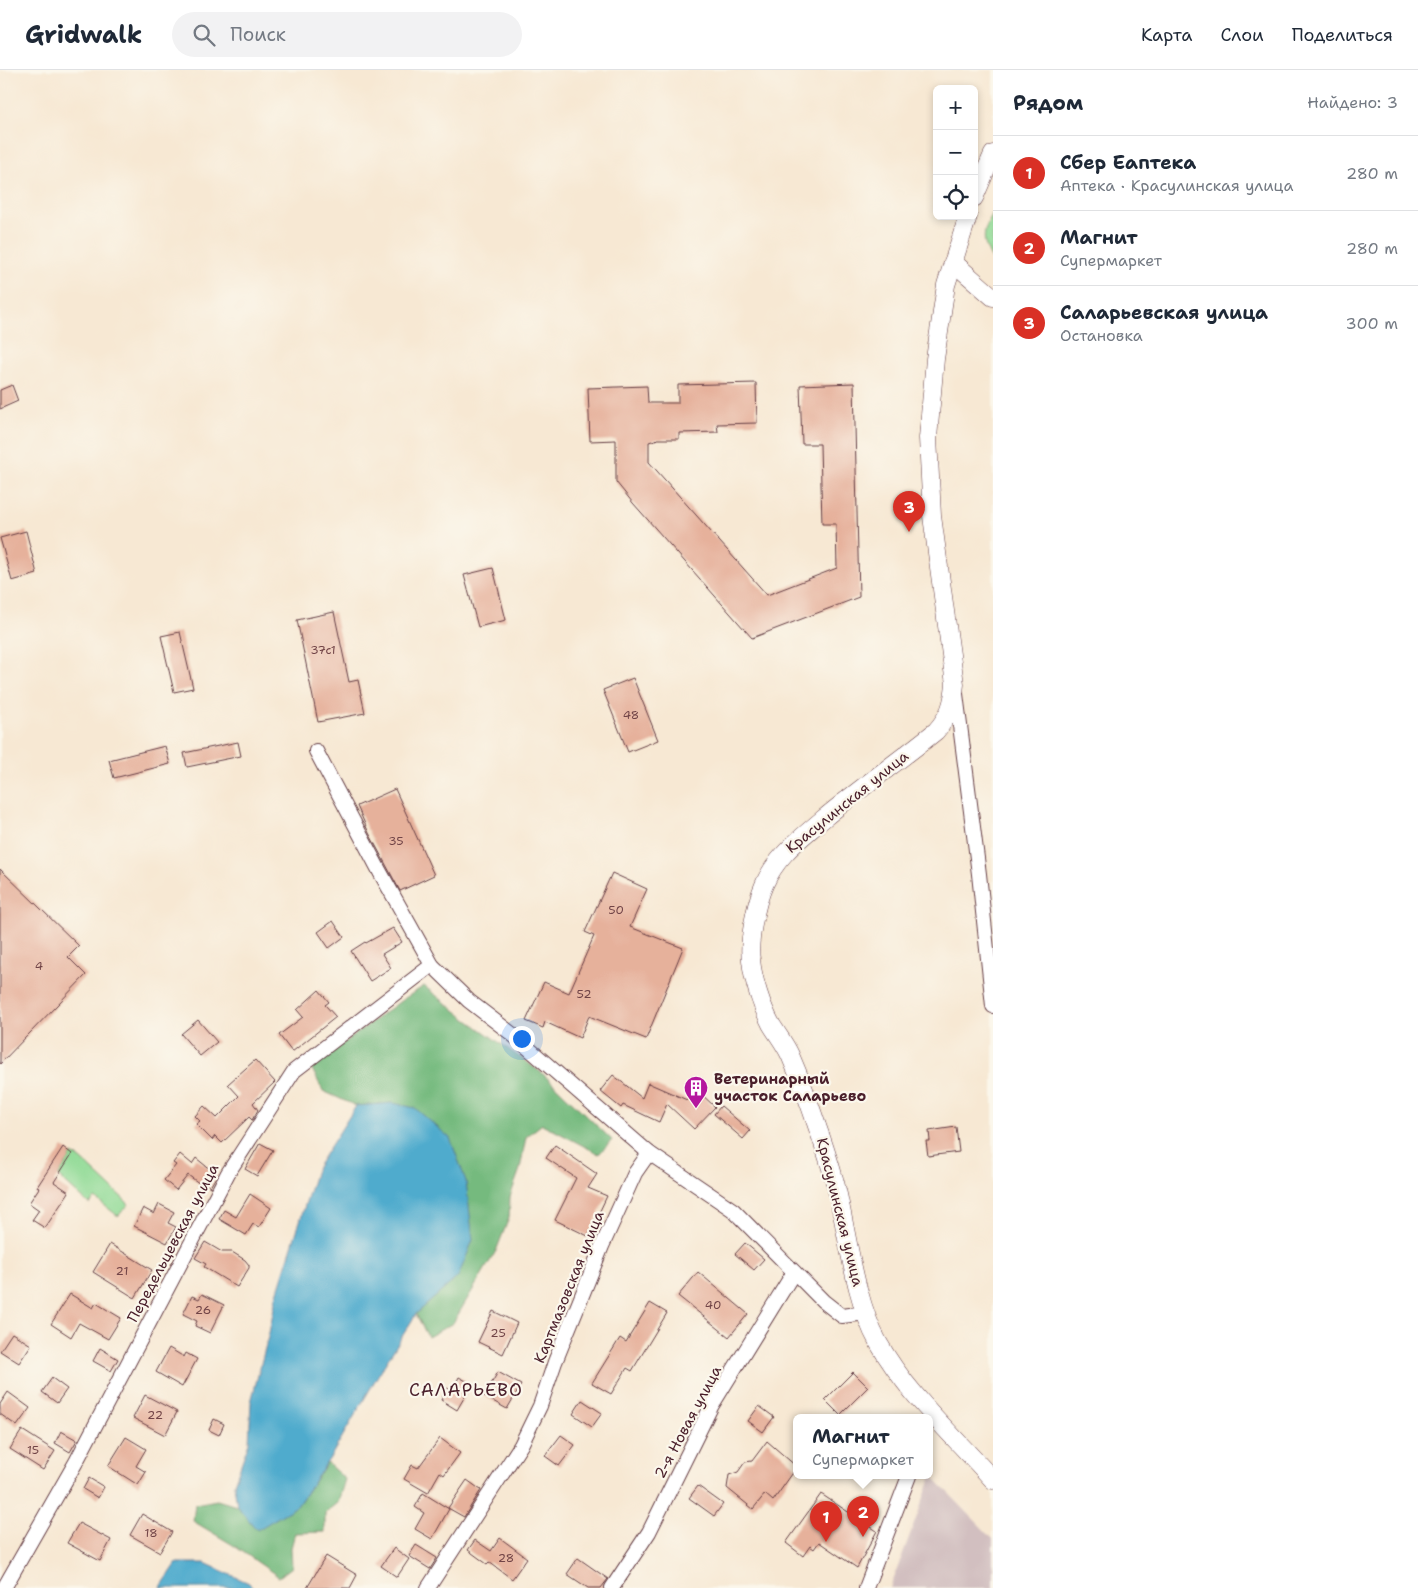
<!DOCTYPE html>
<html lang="ru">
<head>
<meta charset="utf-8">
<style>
  body { margin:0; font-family:"Shantell Sans",sans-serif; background:#f2f2f3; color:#1f2937 }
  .controls { position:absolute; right:15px; top:15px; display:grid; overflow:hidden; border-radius:8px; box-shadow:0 2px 8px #0003 }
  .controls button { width:45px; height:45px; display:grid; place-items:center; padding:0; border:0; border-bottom:1px solid #e0e1e3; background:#fff; color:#1f2937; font:25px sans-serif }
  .you { position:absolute; left:521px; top:968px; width:18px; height:18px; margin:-12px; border:4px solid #fff; border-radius:50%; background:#1a73e8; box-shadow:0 0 0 8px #1a73e833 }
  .badge { display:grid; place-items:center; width:32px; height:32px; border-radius:50%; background:#d93025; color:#fff; font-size:16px; font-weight:700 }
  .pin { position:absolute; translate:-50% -41px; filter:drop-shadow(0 1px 2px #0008) }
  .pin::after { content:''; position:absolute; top:26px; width:18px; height:15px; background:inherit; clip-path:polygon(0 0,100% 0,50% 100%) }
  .popup { position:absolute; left:793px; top:1344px; width:140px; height:65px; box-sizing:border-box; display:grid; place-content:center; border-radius:8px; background:#fff; filter:drop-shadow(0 1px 4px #0005); font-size:16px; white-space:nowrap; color:#747a83 }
  .popup b { font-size:19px; color:#1f2937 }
  .popup::after { content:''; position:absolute; left:50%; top:100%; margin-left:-10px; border:10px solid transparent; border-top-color:#fff }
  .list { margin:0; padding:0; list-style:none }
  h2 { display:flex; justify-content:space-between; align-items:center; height:65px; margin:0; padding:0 20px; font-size:21px }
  h2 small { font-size:16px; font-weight:400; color:#747a83 }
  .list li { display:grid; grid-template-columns:32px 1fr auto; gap:15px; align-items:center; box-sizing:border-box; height:75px; padding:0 20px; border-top:1px solid #e0e1e3 }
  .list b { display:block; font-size:19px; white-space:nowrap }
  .list p { margin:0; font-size:16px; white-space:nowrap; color:#747a83 }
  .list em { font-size:16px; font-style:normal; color:#747a83 }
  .icon { flex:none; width:28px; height:28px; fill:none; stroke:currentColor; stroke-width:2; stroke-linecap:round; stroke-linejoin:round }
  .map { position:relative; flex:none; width:993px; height:1518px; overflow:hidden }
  header { display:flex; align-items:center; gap:30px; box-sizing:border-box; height:70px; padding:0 25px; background:#fff; border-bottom:1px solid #e0e1e3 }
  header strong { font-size:24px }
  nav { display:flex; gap:28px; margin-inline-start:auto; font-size:18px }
  .search { width:350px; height:45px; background:#f2f2f3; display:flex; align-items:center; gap:12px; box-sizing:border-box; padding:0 18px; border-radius:28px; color:#747a83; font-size:19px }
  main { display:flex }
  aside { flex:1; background:#fff }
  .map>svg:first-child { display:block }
  .industrial { fill:#d2bfc0 }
  .green { fill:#90da95; stroke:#6d7c60 }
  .forest { fill:#74ba7e; stroke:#5f6c54 }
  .water { fill:#4fabcd; stroke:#4c657c }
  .building { fill:#e6b19b }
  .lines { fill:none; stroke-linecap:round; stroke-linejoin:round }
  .minor-casing { stroke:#643d44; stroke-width:16 }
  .tertiary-casing { stroke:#643d44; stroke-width:19 }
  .minor { stroke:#fff; stroke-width:14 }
  .tertiary { stroke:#fff; stroke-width:18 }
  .labels { text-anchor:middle; stroke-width:4.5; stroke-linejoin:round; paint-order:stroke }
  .number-label { font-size:12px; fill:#714447 }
  .street-label { font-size:15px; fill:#4a1f2b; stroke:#fbf7ec }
  .poi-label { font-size:15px; font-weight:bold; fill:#4a1f2b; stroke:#fbf7ec; text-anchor:start }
  .quarter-label { font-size:18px; letter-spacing:1px; fill:#4a1f2b; stroke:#fbf7ec }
</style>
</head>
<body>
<header>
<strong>Gridwalk</strong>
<div class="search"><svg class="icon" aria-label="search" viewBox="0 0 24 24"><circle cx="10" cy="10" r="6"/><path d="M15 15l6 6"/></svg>Поиск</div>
<nav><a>Карта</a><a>Слои</a><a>Поделиться</a></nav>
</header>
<main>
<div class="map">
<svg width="993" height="1518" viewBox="0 0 993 1518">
  <rect width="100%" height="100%" fill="#fbf7ec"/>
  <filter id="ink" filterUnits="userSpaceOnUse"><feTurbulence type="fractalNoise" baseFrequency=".02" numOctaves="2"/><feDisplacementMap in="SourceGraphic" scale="10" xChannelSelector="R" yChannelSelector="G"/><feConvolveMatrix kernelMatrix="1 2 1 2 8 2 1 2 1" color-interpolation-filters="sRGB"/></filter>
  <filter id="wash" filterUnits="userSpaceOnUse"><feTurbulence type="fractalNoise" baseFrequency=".0096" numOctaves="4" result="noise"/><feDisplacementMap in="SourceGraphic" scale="20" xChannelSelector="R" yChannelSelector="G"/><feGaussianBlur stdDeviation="1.12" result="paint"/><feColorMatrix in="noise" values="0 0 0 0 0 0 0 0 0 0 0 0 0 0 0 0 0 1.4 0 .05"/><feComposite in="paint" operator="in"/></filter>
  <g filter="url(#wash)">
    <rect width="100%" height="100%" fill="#f7e8d3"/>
    <path class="industrial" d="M932 1406 993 1469V1518H890Z"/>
    <g class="green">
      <path d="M993 143V191C981 171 982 163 993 143Z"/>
      <path d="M72 1084 81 1089 129 1134 118 1146 95 1128 89 1134 58 1106Z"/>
    </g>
    <g class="forest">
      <path d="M424 916 465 948 542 1003 612 1070 599 1084 542 1054 526 1067 520 1099 510 1127 509 1148 496 1181 453 1253 428 1267 416 1244 458 1207 393 1033 356 1036 323 1021 311 997 402 930Z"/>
      <path d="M327 1393 345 1409 338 1432 325 1443V1462L295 1463 291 1478 292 1497 279 1507 233 1475 193 1451 195 1434 217 1430 237 1436 257 1459 297 1436Z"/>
    </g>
    <g class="water">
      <path d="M393 1033 415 1038 450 1068 466 1111 473 1170 458 1207 416 1244 377 1307 330 1388 297 1436 257 1460 237 1436 234 1414 249 1372 251 1332 269 1263 276 1227 317 1097 356 1036Z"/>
      <path d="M177 1493H205L249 1513 254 1518H160Z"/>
    </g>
    <g id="blocks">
      <g class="building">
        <path d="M756 313 757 353 717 354 718 362 679 363V369H658L649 372V392L767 525 837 498 836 454H822L820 374H802L800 315 854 313 859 527 752 568 633 433 616 412V370L590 371 588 318 647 316 648 333H678V315Z"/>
        <path d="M12 315 18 331 0 339V320Z"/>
        <path d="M26 461 37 504 12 511 0 468Z"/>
        <path d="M493 498 506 550 478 557 464 505Z"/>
        <path d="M334 542 349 612 358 610 365 643 318 652 297 550Z"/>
        <path d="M180 562 193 618 174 622 161 566Z"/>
        <path d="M633 608 658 670 628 682 603 620Z"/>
        <path d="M238 672 241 686 187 697 184 683Z"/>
        <path d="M165 676 170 694 114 708 109 690Z"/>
        <path d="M395 719 434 805 400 821 369 763 357 736Z"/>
        <path d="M0 799 79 876 68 887 86 905 0 994Z"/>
        <path d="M612 803 647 819 630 857 683 878 646 969 589 946 580 968 545 952 543 958 526 951 544 912 569 923 594 866 585 862Z"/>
        <path d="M333 851 344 867 329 878 318 862Z"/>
        <path d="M393 858 402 872 382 884 391 898 370 911 351 881 365 872 366 873Z"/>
        <path d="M319 920 329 932 325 935 336 947 292 982 279 965 303 947 297 940Z"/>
        <path d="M198 950 217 972 200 986 181 964Z"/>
        <path d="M255 990 275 1012 253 1033 258 1040 252 1050 249 1047 222 1073 215 1066 212 1070 196 1054 200 1051 195 1046 204 1036 217 1048 239 1026 228 1014Z"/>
        <path d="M613 1005 642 1028 648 1013 687 1030 697 1020 715 1037 694 1059 667 1034 659 1052 623 1035 621 1038 600 1021Z"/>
        <path d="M721 1036 750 1061 743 1069 714 1044Z"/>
        <path d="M956 1057 959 1082 928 1086 926 1071H930L929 1061Z"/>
        <path d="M260 1073 273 1080 257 1106 245 1099Z"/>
        <path d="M555 1075 597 1104 588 1118 607 1126 588 1166 555 1150 576 1108 546 1088Z"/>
        <path d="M63 1077 72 1084 54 1112 69 1122 45 1158 32 1150 39 1140 29 1133 39 1118 37 1117Z"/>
        <path d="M180 1084 192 1094 196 1088 217 1105 210 1117 202 1111 200 1114 188 1105 176 1120 164 1110 176 1095 173 1093Z"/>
        <path d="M250 1124 271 1138 259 1157 253 1154 246 1165 219 1149 224 1140 236 1147Z"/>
        <path d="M159 1134 174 1142 168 1153 176 1157 167 1173 134 1156 143 1138 154 1144Z"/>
        <path d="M205 1172 222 1182H232L245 1190 249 1195V1198L237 1217 204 1197 206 1194 195 1188Z"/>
        <path d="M745 1173 764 1189 754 1200 735 1184Z"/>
        <path d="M110 1174 152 1200 135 1228 93 1202Z"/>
        <path d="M698 1202 748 1244 729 1267 678 1226Z"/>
        <path d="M70 1224 93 1238 96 1233 121 1248 108 1269 79 1253 71 1267 51 1254Z"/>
        <path d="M202 1224 224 1235 210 1263 195 1256 197 1251 183 1244 192 1226 199 1229Z"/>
        <path d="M650 1233 667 1243 632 1301 627 1298 611 1324 592 1313 620 1268 626 1272Z"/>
        <path d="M493 1241 517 1253 503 1284 478 1272Z"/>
        <path d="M12 1263 31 1275 19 1293 0 1281Z"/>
        <path d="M100 1278 118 1289 111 1301 93 1291Z"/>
        <path d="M169 1278 184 1287 186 1283 197 1289 182 1317 156 1302Z"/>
        <path d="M498 1302 521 1315 507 1339 484 1326Z"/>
        <path d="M853 1302 868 1317 840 1345 825 1330Z"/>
        <path d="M459 1307 472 1314 457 1340 441 1330 447 1318 452 1321Z"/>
        <path d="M52 1308 67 1319 57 1333 42 1322Z"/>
        <path d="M8 1322 30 1338 17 1356 0 1344V1334Z"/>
        <path d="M145 1325 177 1342 165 1365 133 1348Z"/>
        <path d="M582 1330 602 1343 592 1357 573 1344Z"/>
        <path d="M759 1336 774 1347 763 1362 748 1351Z"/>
        <path d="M214 1349 224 1354 219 1365 209 1360Z"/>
        <path d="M22 1360 55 1381 43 1400 10 1379Z"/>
        <path d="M61 1361 77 1370 70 1382 55 1373Z"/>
        <path d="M561 1365 575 1375 559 1396 545 1386Z"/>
        <path d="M126 1367 146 1379 136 1396 146 1402 138 1415 108 1396Z"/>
        <path d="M440 1368 460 1383 444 1405 440 1402 428 1423 404 1409 412 1395 418 1398Z"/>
        <path d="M767 1371 797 1397 773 1431 765 1424 753 1439 727 1418 729 1405 738 1402 745 1392 752 1391Z"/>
        <path d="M89 1408 104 1417 98 1428 83 1419Z"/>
        <path d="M467 1410 481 1420 464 1447 448 1438Z"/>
        <path d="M698 1416 723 1434 714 1446 689 1428Z"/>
        <path d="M423 1423 449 1439 432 1469 415 1459 424 1443 415 1437Z"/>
        <path d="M821 1424 877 1461 857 1498 819 1472 814 1479 810 1476 803 1486 786 1473Z"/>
        <path d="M142 1444 172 1462 160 1482 130 1465Z"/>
        <path d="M79 1453 111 1470 100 1491 67 1473Z"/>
        <path d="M500 1468 527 1488 512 1509 489 1492 487 1494 468 1480 475 1470 491 1481Z"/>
        <path d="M416 1475 437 1488 430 1499 409 1486Z"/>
        <path d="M394 1478 409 1489 397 1507 381 1496Z"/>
        <path d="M326 1486 357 1505 350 1518H307Z"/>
        <path d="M578 1488 608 1509 601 1518H588L567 1504Z"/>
      </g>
    </g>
  </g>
  <g filter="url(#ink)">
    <use href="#blocks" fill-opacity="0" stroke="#643d44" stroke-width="1"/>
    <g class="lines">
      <defs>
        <g id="minor">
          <path d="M956 624 979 804 993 936"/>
          <path d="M316 681 380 802 432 895 469 931 512 964 649 1083 733 1140 823 1231 842 1246 866 1243"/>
          <path d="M4 1518 76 1392 228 1103 294 1001 432 895"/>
          <path d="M428 1518 521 1375 540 1336 555 1292 602 1176 635 1103 649 1083"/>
          <path d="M612 1518 649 1462 712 1335 794 1202"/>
          <path d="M866 1518 909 1406"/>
        </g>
        <g id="tertiary">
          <path d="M974 128 993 84"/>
          <path d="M968 146 946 215 935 289 928 368 932 446 955 614C953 634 950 645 936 661 899 691 860 718 823 749 799 770 777 785 764 815 756 833 748 871 751 890 753 910 762 937 771 954 777 964 785 974 790 985 800 1008 809 1032 817 1056 826 1081 835 1108 840 1134 849 1176 857 1234 878 1272 907 1324 954 1366 993 1410"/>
          <path d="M953 192 993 227"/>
        </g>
      </defs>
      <use href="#minor" class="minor-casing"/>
      <use href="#tertiary" class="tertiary-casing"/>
      <use href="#minor" class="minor"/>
      <use href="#tertiary" class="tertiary"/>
    </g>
  </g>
  <defs>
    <symbol id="building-pin" viewBox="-11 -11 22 30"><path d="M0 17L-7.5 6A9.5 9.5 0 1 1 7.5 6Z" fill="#b5179e" stroke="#fbf7ec"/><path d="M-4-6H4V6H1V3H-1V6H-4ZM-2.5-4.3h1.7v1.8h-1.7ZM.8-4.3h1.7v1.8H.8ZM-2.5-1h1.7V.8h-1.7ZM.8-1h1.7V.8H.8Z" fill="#fff"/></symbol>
  </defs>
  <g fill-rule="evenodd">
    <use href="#building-pin" x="682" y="1004" width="28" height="38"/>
  </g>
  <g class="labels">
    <g class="number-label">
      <text x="323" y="584">37с1</text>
      <text x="631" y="649">48</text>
      <text x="396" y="775">35</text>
      <text x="616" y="844">50</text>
      <text x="39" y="900">4</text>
      <text x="584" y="928">52</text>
      <text x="122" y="1205">21</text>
      <text x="713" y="1239">40</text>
      <text x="203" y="1244">26</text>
      <text x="498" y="1267">25</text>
      <text x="155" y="1349">22</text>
      <text x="33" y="1384">15</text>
      <text x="151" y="1467">18</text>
      <text x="506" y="1492">28</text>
    </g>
    <g class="street-label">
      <text transform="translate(847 732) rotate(-39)" y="5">Красулинская улица</text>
      <text transform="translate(840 1142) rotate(76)" y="5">Красулинская улица</text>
      <text transform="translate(173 1173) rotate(-62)" y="5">Передельцевская улица</text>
      <text transform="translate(569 1217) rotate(-68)" y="5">Картмазовская улица</text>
      <text transform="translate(688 1352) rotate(-62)" y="5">2-я Новая улица</text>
    </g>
    <g class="poi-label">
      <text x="714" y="1014">Ветеринарный<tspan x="714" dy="17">участок Саларьево</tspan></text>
    </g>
    <g class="quarter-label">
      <text x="466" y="1326">САЛАРЬЕВО</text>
    </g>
  </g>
</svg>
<div class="controls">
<button>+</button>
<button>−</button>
<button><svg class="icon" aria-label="locate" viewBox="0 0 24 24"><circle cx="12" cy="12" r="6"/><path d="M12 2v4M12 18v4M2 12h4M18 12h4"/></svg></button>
</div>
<div class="you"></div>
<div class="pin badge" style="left:826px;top:1472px">1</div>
<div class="pin badge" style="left:863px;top:1467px">2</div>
<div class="popup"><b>Магнит</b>Супермаркет</div>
<div class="pin badge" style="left:909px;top:462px">3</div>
</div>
<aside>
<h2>Рядом<small>Найдено: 3</small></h2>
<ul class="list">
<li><span class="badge">1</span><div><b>Сбер Еаптека</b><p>Аптека · Красулинская улица</p></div><em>280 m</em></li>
<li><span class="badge">2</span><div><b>Магнит</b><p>Супермаркет</p></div><em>280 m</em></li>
<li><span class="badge">3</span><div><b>Саларьевская улица</b><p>Остановка</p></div><em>300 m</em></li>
</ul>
</aside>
</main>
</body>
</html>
